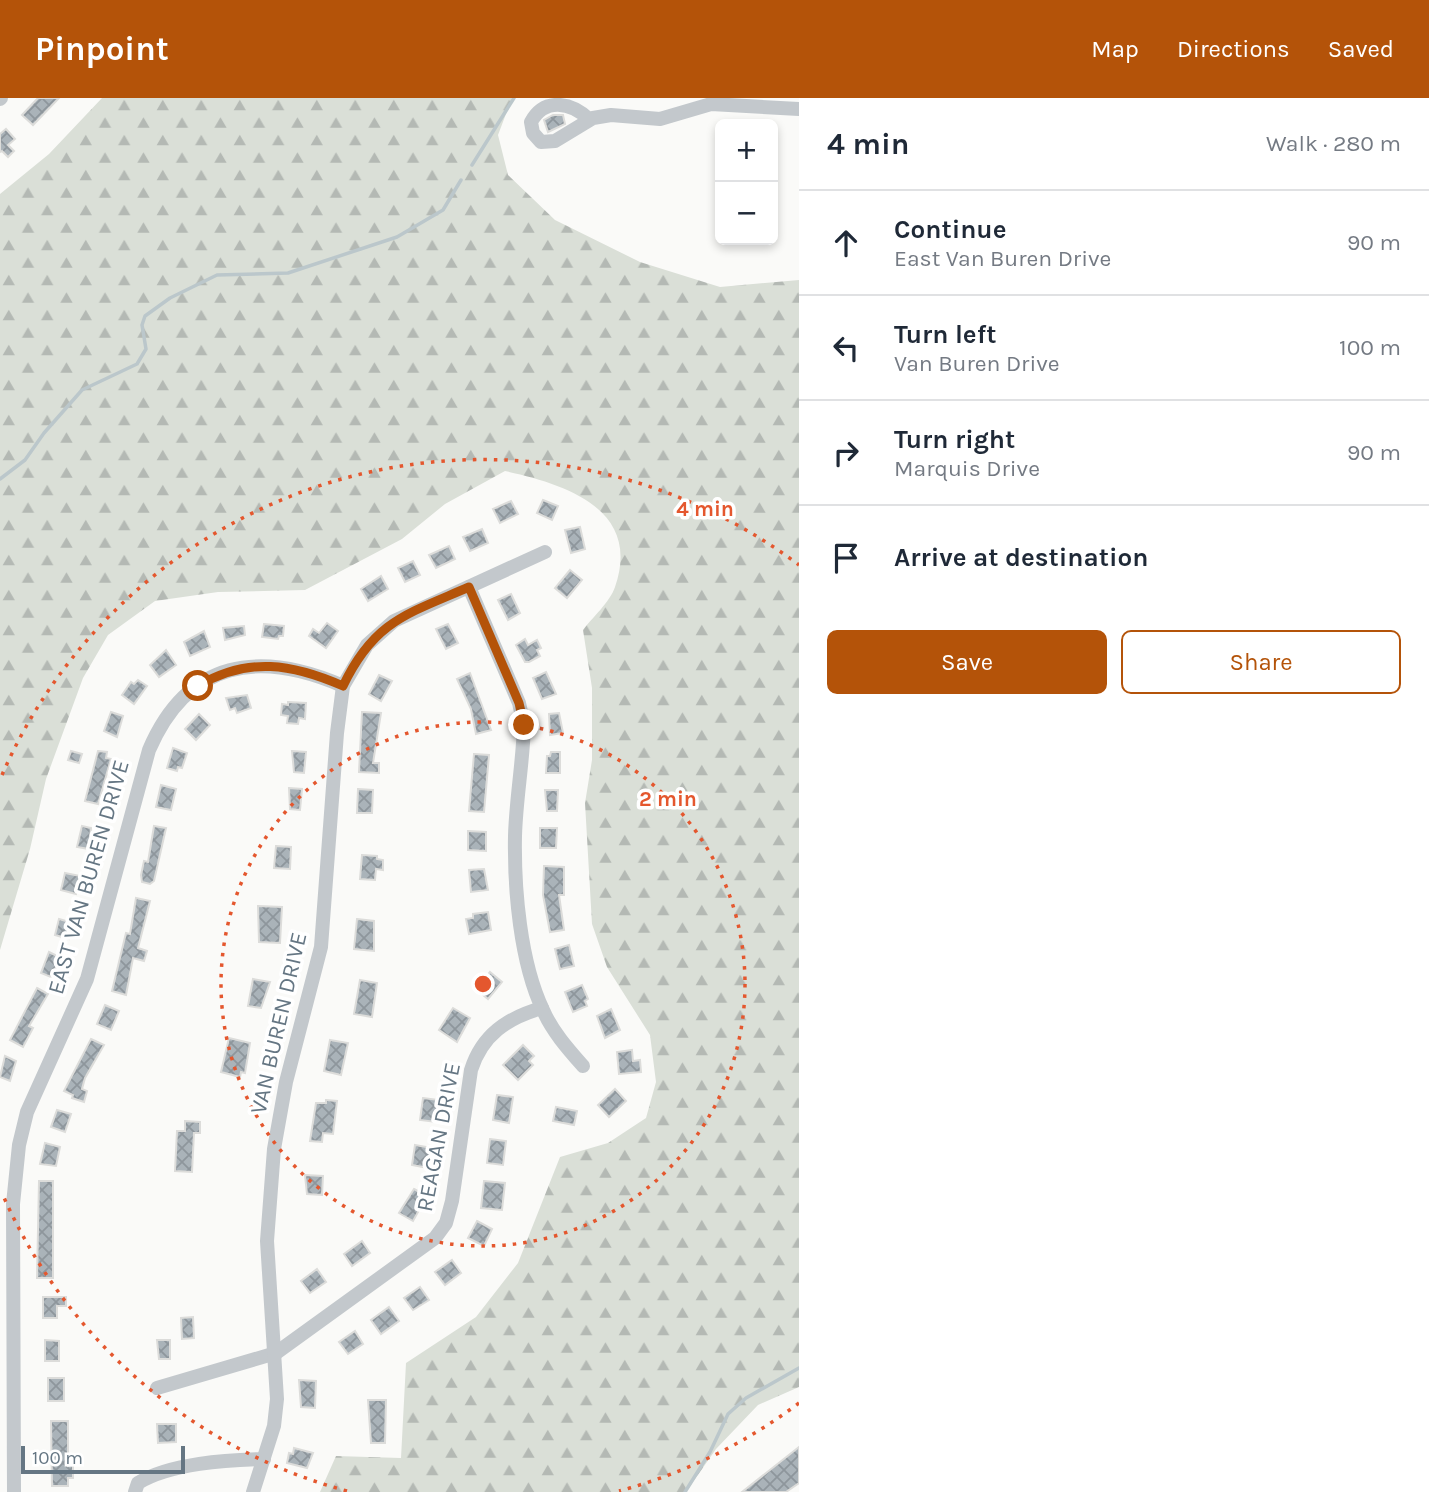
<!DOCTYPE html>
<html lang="en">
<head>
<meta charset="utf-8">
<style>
  body { margin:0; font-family:Karla,sans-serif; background:#f6f6f7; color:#1f2937 }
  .controls { position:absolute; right:21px; top:21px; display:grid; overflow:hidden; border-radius:10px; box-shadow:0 4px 10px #0003 }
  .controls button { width:63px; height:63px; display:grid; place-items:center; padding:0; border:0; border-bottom:2px solid #e0e1e3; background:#fff; color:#1f2937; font:35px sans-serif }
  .scale { position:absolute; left:21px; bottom:18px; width:164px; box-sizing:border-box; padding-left:7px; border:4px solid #657683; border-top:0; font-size:19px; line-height:24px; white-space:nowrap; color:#657683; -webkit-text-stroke:5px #fff; paint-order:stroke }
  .stop { position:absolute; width:21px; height:21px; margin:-16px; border:5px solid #b45309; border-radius:50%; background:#fff }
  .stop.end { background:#b45309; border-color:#fff; box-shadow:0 2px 7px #0008 }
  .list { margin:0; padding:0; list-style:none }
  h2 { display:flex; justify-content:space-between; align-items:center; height:91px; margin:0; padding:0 28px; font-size:30px }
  h2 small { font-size:23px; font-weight:400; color:#747a83 }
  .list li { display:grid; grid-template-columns:46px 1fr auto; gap:21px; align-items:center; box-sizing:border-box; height:105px; padding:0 28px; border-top:2px solid #e0e1e3 }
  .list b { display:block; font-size:26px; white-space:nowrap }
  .list p { margin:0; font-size:23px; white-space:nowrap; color:#747a83 }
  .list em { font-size:23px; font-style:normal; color:#747a83 }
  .actions { display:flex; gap:14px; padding:21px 28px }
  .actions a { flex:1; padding:16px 0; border:2px solid #b45309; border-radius:10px; text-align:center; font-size:24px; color:#b45309 }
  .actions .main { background:#b45309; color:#fff }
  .icon { flex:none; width:38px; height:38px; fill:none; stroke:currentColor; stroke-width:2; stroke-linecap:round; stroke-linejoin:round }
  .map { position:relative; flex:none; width:799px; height:1394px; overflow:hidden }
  header { display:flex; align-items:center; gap:42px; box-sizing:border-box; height:98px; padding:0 35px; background:#b45309; color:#fff }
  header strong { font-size:33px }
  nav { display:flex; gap:38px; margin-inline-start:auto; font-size:24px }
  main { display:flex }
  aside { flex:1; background:#fff }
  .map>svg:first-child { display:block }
  .forest { fill:url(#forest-firs) }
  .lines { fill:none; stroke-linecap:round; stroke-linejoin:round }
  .stream { stroke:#bbc7cb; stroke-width:3.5 }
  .building { fill:url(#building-cross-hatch); stroke:#dcdcda; stroke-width:2 }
  .minor { stroke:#c3c8cc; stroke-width:14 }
  .route { stroke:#b45309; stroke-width:9 }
  .ring { fill:none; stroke:#e4572e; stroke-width:3.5; stroke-dasharray:3.5 7 }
  .labels { text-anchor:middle; stroke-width:7; stroke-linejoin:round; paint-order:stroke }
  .street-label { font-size:23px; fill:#657683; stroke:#fff }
  .centre { fill:#e4572e; stroke:#fff; stroke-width:3.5 }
  .ring-label { font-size:21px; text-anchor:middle; font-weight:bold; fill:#e4572e; stroke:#fff; stroke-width:7; stroke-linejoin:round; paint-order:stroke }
</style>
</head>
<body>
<header>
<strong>Pinpoint</strong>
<nav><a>Map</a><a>Directions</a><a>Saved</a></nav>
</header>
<main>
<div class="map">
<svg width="799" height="1394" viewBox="0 0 799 1394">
  <defs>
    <pattern id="forest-firs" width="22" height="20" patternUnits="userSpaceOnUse" patternTransform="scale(1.75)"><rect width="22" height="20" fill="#dadfd7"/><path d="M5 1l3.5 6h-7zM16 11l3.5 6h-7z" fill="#b4b9b4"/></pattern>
    <pattern id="building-cross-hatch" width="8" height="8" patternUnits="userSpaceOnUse" patternTransform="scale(1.75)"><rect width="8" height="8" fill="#aab3b9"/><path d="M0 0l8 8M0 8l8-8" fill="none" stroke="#8e969c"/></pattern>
  </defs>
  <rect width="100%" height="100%" fill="#fafaf8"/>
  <path class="forest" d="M102 0H512L498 37 508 77 555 122 640 164 720 189 799 182V1289L758 1307 716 1351 686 1394H320L336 1358 401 1360 406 1265 476 1219 518 1165 560 1059 608 1045 646 1020 656 984 650 937 607 869 592 826 585 705 592 662V590L583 532C592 520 610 504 615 489 642 411 565 386 505 373L445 406 402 441 305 492 218 494 155 503 108 537 83 580 46 681 30 751 0 852V96L49 56Z"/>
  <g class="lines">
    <g class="stream">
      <path d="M472 67 514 0"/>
      <path d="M0 381 25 362 44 335 82 292 137 266 146 251 142 227 145 218 170 200 217 177 288 175 397 139 443 112 461 82"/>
      <path d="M685 1394 710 1354 728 1316 746 1300 799 1270"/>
    </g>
  </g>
  <g class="building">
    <path d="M38 0H59L33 27 22 17Z"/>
    <path d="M553 17H563L565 26 548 34 544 22Z"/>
    <path d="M6 31 15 41 8 47 14 53 8 59 2 53 0 54V36Z"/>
    <path d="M543 402 558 408 552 422 537 415Z"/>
    <path d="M511 403 518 416 500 425 493 411Z"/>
    <path d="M580 429 585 451 571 455 565 432Z"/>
    <path d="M482 431 488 445 470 453 463 439Z"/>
    <path d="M449 448 455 461 436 470 429 457Z"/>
    <path d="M413 463 420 477 405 484 398 470Z"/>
    <path d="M570 472 582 482 567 500 555 490Z"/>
    <path d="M381 478 388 491 368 503 361 491Z"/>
    <path d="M511 496 520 515 508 522 498 502Z"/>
    <path d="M327 525 338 533 326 550 309 538 313 531 319 535Z"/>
    <path d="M264 526 284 528 283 538H279L278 541 262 539Z"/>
    <path d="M448 526 458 545 446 551 436 531Z"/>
    <path d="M244 528 245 537 225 542 223 530Z"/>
    <path d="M204 533 210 549 190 558 184 544Z"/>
    <path d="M525 541 528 547 537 542 541 550 537 552 540 558 529 564H525L516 547Z"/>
    <path d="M166 552 176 567 159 579 150 567Z"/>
    <path d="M546 574 556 596 542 601 533 580Z"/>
    <path d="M470 575 491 632 476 636 471 611 457 581Z"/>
    <path d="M379 577 392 583 381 603 369 596Z"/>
    <path d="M138 582 147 588 134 606 122 597 131 584 134 586Z"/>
    <path d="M247 597 251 610 237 615 235 610 230 612 226 600Z"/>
    <path d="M288 604 306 605 305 621 299 620 298 626 287 625 288 618 281 617 282 606 288 607Z"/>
    <path d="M111 614 123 618 117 639 104 633Z"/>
    <path d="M362 614 381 615 373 665H379V675L359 674Z"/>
    <path d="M559 615 563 635 550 637 549 616Z"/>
    <path d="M199 616 210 627 196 642 185 631Z"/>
    <path d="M173 650 187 655 182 670 178 669 177 673 167 670Z"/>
    <path d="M71 653 82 656 79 665 68 662Z"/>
    <path d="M98 653 107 654 106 660 111 661 98 706 85 703Z"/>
    <path d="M292 653 306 654 304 675 294 674Z"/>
    <path d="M551 654H560V675H546L547 658H550Z"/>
    <path d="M474 656 489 657 484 714 469 713Z"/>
    <path d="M161 687 176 691 171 712 156 709Z"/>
    <path d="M289 690 302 691 300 712 290 711Z"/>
    <path d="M358 691 373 692 372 715H357Z"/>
    <path d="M545 692H558L557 713H547Z"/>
    <path d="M82 728 91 730 89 751 77 749Z"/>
    <path d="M154 728 166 730 154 783 150 786 142 784 141 777 144 763 148 764Z"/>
    <path d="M540 730H557L556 750H540Z"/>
    <path d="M468 733 486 734V753L468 752Z"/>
    <path d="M276 748 291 749 290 771 274 770Z"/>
    <path d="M362 757 377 758V761L383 762V772L376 771 375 782 360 781Z"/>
    <path d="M544 768 564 769V797H559L564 832 550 834 543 797Z"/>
    <path d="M484 771 488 792 471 794 469 772Z"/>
    <path d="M65 775 80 778 76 796 61 792Z"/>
    <path d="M136 800 150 803 138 850 147 853 144 863 133 860 126 897 112 893 126 835 130 836Z"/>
    <path d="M258 808 282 809 280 845 259 844Z"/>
    <path d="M488 814 491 832 469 836 466 821 473 820V816Z"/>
    <path d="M59 821 73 825 69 841 55 837Z"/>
    <path d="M357 821 374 823V853L354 851Z"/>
    <path d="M569 847 574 868 560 871 555 851Z"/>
    <path d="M49 854 61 860 51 879 41 875Z"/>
    <path d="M490 874 502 884 488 901 476 891Z"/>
    <path d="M253 881 270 884 261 910 248 908Z"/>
    <path d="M360 882 377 885 372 919 354 916Z"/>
    <path d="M582 887 588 901 585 903 587 908 573 914 565 894Z"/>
    <path d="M37 890 48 896 29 928 33 930 23 949 10 942Z"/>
    <path d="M105 907 119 913 111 932 97 926Z"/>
    <path d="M453 910 470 920 457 944 439 932Z"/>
    <path d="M611 911 620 932 605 940 597 918Z"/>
    <path d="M229 940 250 945 245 975 241 974 240 979 221 974Z"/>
    <path d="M91 941 104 947 85 980 82 991 87 993 84 1004 72 1000 73 997 64 993Z"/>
    <path d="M330 942 348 945 341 977 324 973Z"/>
    <path d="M523 947 534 958 529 963 533 967 518 982 503 967Z"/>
    <path d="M632 952 633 963 640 962 641 974 619 976 617 954Z"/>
    <path d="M5 958 16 963 10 983 0 979Z"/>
    <path d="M615 991 626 1003 609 1019 598 1007Z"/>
    <path d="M497 997 513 999 509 1025 493 1022Z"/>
    <path d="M423 1000 439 1002 436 1024 420 1022Z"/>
    <path d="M326 1002 337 1003 333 1036 323 1035 322 1044 310 1043 316 1005H326Z"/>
    <path d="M556 1009 577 1013 574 1027 553 1023Z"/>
    <path d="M57 1012 71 1016 65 1034 51 1029Z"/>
    <path d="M185 1023 200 1024V1035H194L192 1074 175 1073 177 1033H185Z"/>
    <path d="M490 1041 506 1043 503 1067 487 1065Z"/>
    <path d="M45 1045 60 1049 56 1068 40 1066Z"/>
    <path d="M415 1047 432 1050 428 1070 412 1067Z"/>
    <path d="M305 1077 323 1078 322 1097 307 1096Z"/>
    <path d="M39 1083H53V1180H37Z"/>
    <path d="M484 1083 505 1085 502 1112 481 1110Z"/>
    <path d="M414 1091 427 1098 413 1123 399 1115Z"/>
    <path d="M477 1123 492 1131 484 1148 468 1140Z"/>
    <path d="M362 1143 370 1155 352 1168 344 1156Z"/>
    <path d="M452 1162 461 1175 445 1187 435 1174Z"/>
    <path d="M317 1171 326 1184 310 1195 301 1183Z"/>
    <path d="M420 1189 429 1202 413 1212 404 1200Z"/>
    <path d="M43 1199H66V1208H57V1220H43Z"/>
    <path d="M389 1209 399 1223 381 1236 371 1222Z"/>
    <path d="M193 1219 194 1240 182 1241 181 1220Z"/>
    <path d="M355 1233 363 1246 348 1256 339 1244Z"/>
    <path d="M45 1242 59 1243V1263H45Z"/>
    <path d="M157 1242H170V1261H159Z"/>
    <rect x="48" y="1280" width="16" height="23"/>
    <path d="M299 1282 316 1283 315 1310 301 1309Z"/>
    <path d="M368 1302H386L385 1345H371Z"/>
    <path d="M51 1323H68V1368L73 1367V1380H68V1388H52Z"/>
    <path d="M157 1326H176V1344L158 1345Z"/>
    <path d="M799 1349V1385L786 1394H742Z"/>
    <path d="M294 1350 313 1355 307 1370 287 1365 289 1355 293 1356Z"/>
  </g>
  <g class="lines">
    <g class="minor">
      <path d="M0 1 1 0"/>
      <path d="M590 22C570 3 544 0 531 24L533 35 541 44 555 43 593 20 611 17 660 21 711 6 799 11"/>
      <path d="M469 489 519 605 524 627C523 664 516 701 515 738 514 790 520 864 543 912 552 933 568 951 583 968"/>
      <path d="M157 1290 276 1255 435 1140 446 1125 452 1103 471 972C482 937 507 920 542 910"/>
      <path d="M14 1394 13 1106 19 1047 27 1014 87 881 149 652C188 561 260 552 343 588"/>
      <path d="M135 1394 138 1385C171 1365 227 1362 264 1361"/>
      <path d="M253 1394 274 1328 277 1301 267 1143 274 1051 286 984 321 849 337 635 343 588 367 547 394 523 545 454"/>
    </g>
  </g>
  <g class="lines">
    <path class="route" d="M198 588C248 558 293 566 343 588 374 523 407 516 469 489L519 605 524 627"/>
  </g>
  <g class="ring">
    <circle cx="483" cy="886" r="262"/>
    <path d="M799 1305A525 525 0 0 1 619 1393M347 1393A525 525 0 0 1 2 1095M2 677A525 525 0 0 1 799 467"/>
  </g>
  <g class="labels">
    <g class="street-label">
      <text transform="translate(88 779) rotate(-74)" y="8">EAST VAN BUREN DRIVE</text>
      <text transform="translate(278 925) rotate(-77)" y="8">VAN BUREN DRIVE</text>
      <text transform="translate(438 1039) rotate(-79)" y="8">REAGAN DRIVE</text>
    </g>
  </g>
  <circle cx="483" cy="886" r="10" class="centre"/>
  <g class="ring-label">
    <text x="705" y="418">4 min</text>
    <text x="668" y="708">2 min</text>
  </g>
</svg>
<div class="controls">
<button>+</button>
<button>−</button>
</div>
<div class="scale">100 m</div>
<div class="stop" style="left:198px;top:588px"></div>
<div class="stop end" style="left:524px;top:627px"></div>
</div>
<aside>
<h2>4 min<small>Walk · 280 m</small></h2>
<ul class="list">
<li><svg class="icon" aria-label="ahead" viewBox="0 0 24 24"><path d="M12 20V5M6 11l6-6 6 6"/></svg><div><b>Continue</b><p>East Van Buren Drive</p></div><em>90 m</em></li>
<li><svg class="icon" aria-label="left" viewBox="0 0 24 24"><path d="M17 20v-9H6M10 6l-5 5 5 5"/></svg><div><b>Turn left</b><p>Van Buren Drive</p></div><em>100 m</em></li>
<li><svg class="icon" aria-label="right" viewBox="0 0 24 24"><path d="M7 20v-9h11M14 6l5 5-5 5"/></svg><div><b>Turn right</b><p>Marquis Drive</p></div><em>90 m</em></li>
<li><svg class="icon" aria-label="arrive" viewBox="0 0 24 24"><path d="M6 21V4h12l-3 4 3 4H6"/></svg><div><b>Arrive at destination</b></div></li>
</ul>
<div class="actions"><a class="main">Save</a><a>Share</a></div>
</aside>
</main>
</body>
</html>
